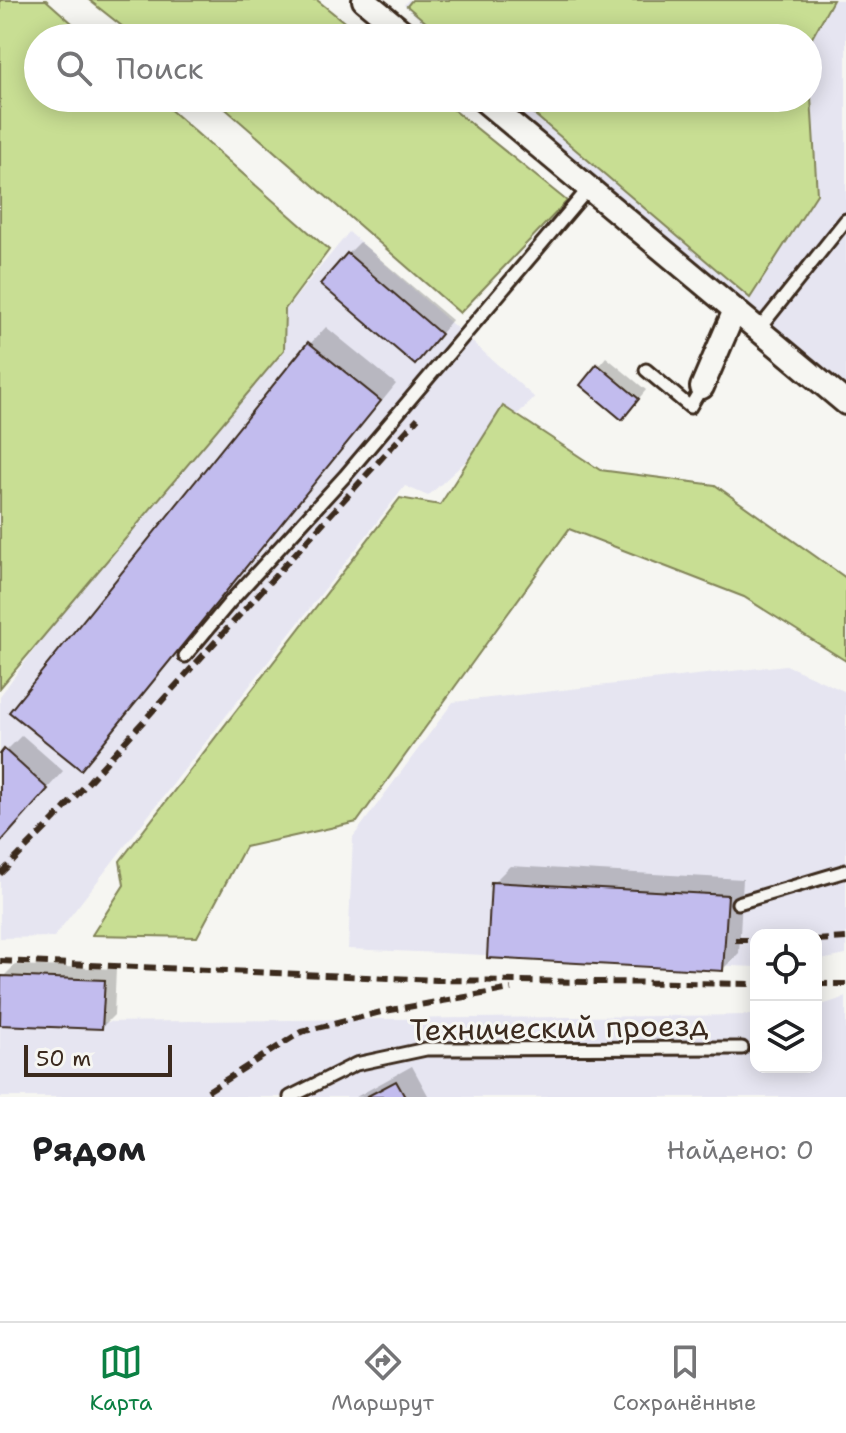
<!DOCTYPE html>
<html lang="ru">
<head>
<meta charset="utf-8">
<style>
  body { margin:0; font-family:"Shantell Sans",sans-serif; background:#f2f2f2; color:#202124 }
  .controls { position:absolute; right:24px; bottom:24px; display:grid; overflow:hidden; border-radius:16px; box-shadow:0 4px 20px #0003 }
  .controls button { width:72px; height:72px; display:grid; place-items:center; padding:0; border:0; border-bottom:2px solid #e0e0e0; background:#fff; color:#202124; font:40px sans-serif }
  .scale { position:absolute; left:24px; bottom:20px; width:148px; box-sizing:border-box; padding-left:8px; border:4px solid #3b2a1e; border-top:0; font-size:22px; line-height:28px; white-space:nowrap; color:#3b2a1e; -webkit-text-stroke:6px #f6f6f2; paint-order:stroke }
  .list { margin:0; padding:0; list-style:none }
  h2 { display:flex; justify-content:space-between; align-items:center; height:104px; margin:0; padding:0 32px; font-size:34px }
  h2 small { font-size:26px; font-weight:400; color:#757577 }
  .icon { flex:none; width:44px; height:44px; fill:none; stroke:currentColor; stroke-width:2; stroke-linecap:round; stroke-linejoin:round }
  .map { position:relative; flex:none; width:846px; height:1097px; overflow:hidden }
  .search { position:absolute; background:#fff; box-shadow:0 4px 20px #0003; left:24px; right:24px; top:24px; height:88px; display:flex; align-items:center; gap:20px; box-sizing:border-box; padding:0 28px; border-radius:44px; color:#757577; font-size:30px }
  .sheet { height:224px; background:#fff }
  nav { display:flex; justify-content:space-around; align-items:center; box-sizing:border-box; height:112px; border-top:2px solid #e0e0e0; background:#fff; font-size:22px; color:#757577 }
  nav a { display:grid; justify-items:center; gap:4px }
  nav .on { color:#0b8043 }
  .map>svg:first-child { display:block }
  .built { fill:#e6e5f1 }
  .green { fill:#c8de93; stroke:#828458; stroke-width:2 }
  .shadow { fill:#0003 }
  .building { fill:#c2bcee; stroke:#3b2a1e; stroke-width:2 }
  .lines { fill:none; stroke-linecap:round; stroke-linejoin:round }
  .lane-casing { stroke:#3b2a1e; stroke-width:17 }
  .street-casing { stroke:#3b2a1e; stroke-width:28 }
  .lane { stroke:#f6f6f2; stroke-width:11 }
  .street { stroke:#f6f6f2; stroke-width:22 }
  .rail { stroke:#3b2a1e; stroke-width:6; stroke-dasharray:12 6; stroke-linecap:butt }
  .labels { text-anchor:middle; stroke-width:6; stroke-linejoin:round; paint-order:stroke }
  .street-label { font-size:30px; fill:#3b2a1e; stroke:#f6f6f2 }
</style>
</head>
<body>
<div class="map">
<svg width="846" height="1097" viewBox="0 0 846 1097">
  <rect width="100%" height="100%" fill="#f6f6f2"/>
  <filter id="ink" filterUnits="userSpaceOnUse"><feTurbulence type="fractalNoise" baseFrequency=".0125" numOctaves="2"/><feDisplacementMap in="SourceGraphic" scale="16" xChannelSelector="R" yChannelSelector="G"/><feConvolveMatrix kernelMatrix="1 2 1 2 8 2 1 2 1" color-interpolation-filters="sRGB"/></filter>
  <g filter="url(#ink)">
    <g class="built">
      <path d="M408 0H846V416L504 98H808V38H440L404 5Z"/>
      <path d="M349 232 535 398 428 496 405 486 54 937 0 938V696L268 331Z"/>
      <path d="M786 665 846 692V955L816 961V935H756V967L348 949 353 837 453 702Z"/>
      <path d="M846 997V1097H0V1023L756 1015V1067H816V1007Z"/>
    </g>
    <g class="green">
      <path d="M0 0H46L89 38H38V98H157L329 250 285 309 284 350 0 688Z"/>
      <path d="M89 0H317L364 38H137Z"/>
      <path d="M412 0H833L808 45V38H444L407 6Z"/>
      <path d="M808 49 817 194 750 298 515 98H808Z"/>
      <path d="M213 98H439L567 201 460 313Z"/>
      <path d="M503 406 600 470 715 485 846 578V661L744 597 569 529 357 822 245 847 197 937 92 935 124 885 120 861 400 498 440 505Z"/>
    </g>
    <g class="shadow">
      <path d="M360 242 452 320 427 350 348 254Z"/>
      <path d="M326 327 396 384 97 752 81 768 310 344Z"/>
      <path d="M606 357 646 390 630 409 583 385Z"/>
      <path d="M22 735 63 771 0 842V757Z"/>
      <path d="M510 866 743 879 739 953 723 969 493 883Z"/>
      <path d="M15 965 116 969 114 1015 102 1027 3 977Z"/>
      <path d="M412 1066 429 1097H356Z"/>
    </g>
    <g class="building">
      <path d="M347 253 441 334 415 365 320 284Z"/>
      <path d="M308 342 381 401 81 770 9 712Z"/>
      <path d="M597 364 639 399 622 420 580 385Z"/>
      <path d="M4 749 48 789 0 843V754Z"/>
      <path d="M491 882 728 895 723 971 487 958Z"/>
      <path d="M1 976 105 980 102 1029 0 1025Z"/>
      <path d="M396 1081 405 1097H366Z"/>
    </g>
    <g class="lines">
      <defs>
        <g id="lane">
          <path d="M759 329 846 220"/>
          <path d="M646 370 690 407 702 387"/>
          <path d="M185 656 230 602 345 476 589 188"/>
          <path d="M738 903 846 871"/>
          <path d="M290 1097 356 1064 426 1049 742 1048"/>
        </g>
        <g id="street">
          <path d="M364 0 410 38"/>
          <path d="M481 98 846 403"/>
          <path d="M702 387 735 310"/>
        </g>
      </defs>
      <use href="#lane" class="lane-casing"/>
      <use href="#street" class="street-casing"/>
      <use href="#lane" class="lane"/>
      <use href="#street" class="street"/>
      <g class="rail">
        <path d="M0 874 54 820 418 418"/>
        <path d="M735 940H756"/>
        <path d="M816 940 846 938"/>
        <path d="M0 961 437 980 756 984"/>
        <path d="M816 984H846"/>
        <path d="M208 1091 301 1032 385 1011 511 989"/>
      </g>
    </g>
  </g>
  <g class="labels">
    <g class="street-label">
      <text transform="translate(559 1028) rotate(-1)" y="10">Технический проезд</text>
    </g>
  </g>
</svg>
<div class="controls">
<button><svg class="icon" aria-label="locate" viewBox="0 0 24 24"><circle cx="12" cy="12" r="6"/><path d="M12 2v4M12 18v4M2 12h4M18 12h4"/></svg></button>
<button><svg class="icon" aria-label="layers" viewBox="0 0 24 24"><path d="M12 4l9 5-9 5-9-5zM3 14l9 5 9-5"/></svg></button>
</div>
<div class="scale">50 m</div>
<div class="search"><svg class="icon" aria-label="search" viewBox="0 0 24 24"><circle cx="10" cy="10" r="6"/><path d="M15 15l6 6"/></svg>Поиск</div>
</div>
<section class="sheet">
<h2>Рядом<small>Найдено: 0</small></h2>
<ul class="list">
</ul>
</section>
<nav>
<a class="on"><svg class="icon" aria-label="map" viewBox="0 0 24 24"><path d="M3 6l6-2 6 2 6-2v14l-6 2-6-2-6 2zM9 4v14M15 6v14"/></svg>Карта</a>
<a><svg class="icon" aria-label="directions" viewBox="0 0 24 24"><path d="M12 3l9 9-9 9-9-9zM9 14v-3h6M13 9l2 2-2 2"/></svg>Маршрут</a>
<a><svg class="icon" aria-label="saved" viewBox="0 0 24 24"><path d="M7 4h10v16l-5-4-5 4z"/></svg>Сохранённые</a>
</nav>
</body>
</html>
